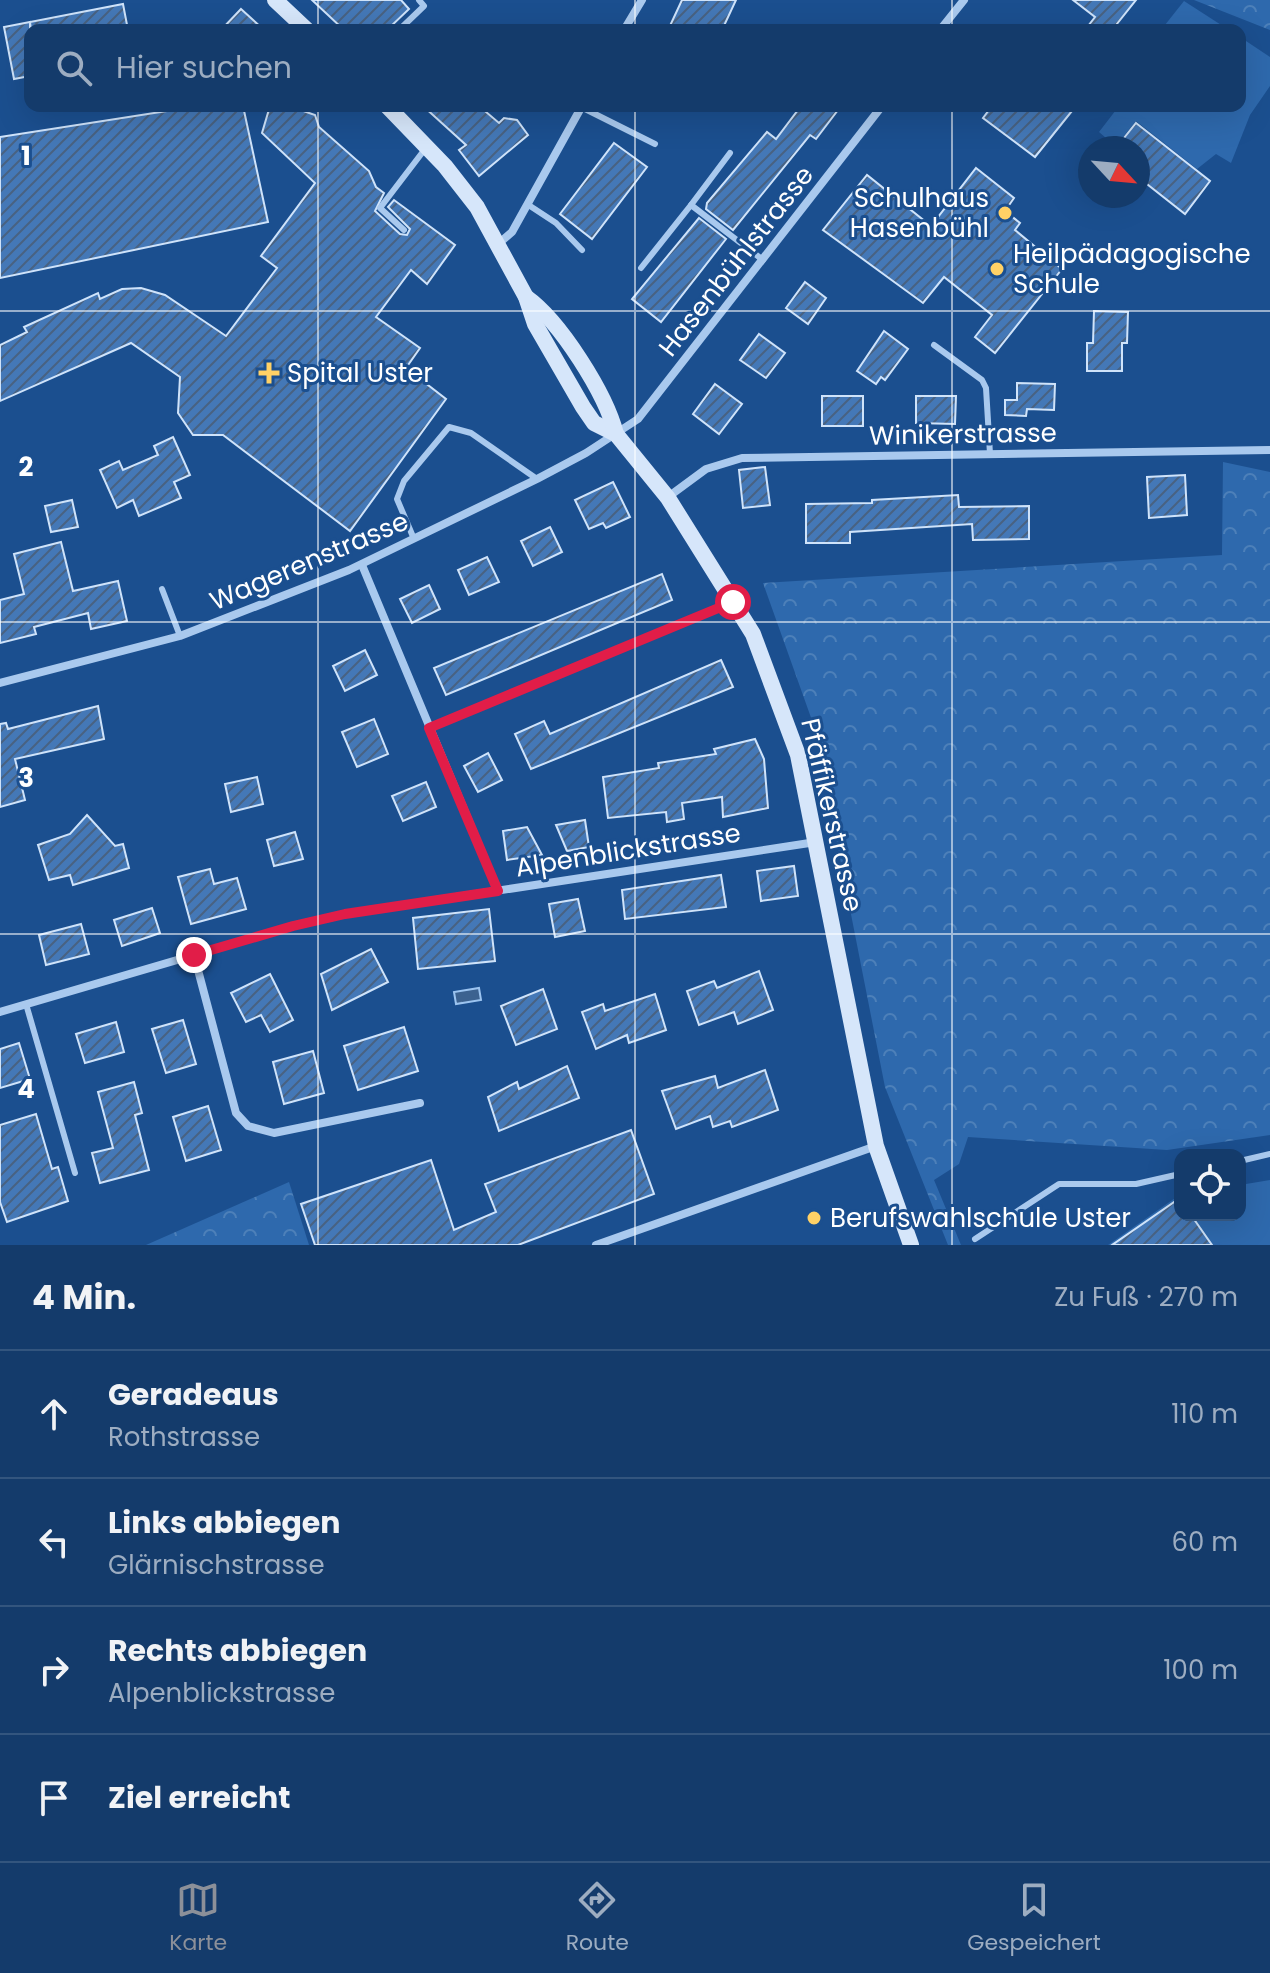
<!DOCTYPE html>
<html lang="de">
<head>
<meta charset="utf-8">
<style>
  body { margin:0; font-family:Poppins,sans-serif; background:#1d4271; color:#f1f3f6 }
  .controls { position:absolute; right:24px; bottom:24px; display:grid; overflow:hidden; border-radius:16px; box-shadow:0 8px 32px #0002 }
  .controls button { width:72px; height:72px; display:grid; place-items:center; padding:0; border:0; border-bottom:2px solid #33557e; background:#143b6b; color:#f1f3f6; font:40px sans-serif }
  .compass { position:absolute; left:1078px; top:136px; width:72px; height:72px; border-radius:50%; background:#143b6b; box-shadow:0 8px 32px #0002; rotate:116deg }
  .stop { position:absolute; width:24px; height:24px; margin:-18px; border:6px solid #e11d48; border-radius:50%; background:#fff }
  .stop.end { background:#e11d48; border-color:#fff; box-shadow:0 2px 8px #0008 }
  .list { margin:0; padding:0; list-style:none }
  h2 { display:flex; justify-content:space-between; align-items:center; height:104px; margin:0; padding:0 32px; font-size:34px }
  h2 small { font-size:26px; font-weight:400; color:#9dadc1 }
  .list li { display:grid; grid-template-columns:52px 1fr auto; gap:24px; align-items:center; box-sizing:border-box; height:128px; padding:0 32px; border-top:2px solid #33557e }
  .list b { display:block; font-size:30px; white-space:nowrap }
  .list p { margin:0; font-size:26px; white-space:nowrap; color:#9dadc1 }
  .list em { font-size:26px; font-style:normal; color:#9dadc1 }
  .icon { flex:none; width:44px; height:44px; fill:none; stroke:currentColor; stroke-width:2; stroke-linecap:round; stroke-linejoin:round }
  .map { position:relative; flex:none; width:1270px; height:1245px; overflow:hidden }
  .search { position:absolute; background:#143b6b; box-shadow:0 8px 32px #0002; left:24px; right:24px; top:24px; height:88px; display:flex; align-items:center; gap:20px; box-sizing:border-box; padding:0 28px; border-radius:16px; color:#9dadc1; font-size:30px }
  .sheet { height:616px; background:#143b6b }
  nav { display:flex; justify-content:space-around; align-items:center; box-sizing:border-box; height:112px; border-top:2px solid #33557e; background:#143b6b; font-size:22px; color:#9dadc1 }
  nav a { display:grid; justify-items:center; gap:4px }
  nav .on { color:#8c9099 }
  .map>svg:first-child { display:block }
  .grass { fill:#2e69ad }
  .forest { fill:url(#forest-crowns) }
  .water { fill:url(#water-ripples); stroke:#9cc4f0; stroke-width:2 }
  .building { fill:url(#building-hatch); stroke:#cfe3fa; stroke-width:2 }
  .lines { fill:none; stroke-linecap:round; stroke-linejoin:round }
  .service { stroke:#a9c9ee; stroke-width:6 }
  .minor { stroke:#a9c9ee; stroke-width:8 }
  .secondary { stroke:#d6e6fa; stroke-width:16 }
  .route { stroke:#e11d48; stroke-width:10 }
  .grid { fill:none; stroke:#fff; stroke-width:2; stroke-opacity:0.55 }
  .poi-dot { fill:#ffd166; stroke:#1b4f8f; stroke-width:3 }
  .labels { text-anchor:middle; stroke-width:6; stroke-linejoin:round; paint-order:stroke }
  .poi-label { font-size:26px; fill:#fff; stroke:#1b4f8f; text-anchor:start }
  .street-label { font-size:26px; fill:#fff; stroke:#1b4f8f }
  .grid-label { font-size:26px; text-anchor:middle; font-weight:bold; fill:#fff; stroke:#1b4f8f; stroke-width:6; stroke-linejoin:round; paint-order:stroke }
</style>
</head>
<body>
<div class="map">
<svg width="1270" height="1245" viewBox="0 0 1270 1245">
  <defs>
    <pattern id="forest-crowns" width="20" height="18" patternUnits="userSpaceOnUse" patternTransform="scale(2)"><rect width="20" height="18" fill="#2e69ad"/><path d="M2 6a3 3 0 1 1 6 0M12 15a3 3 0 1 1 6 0" fill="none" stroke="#4d80b9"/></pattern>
    <pattern id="water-ripples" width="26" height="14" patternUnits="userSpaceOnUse" patternTransform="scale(2)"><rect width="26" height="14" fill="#3c6290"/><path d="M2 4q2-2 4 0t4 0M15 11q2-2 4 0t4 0" fill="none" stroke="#597aa1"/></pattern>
    <pattern id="building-hatch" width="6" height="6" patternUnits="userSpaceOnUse" patternTransform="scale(2)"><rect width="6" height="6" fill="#4478b7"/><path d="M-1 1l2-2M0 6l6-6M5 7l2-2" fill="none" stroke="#486282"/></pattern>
  </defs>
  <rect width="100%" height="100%" fill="#1b4f8f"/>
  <g class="grass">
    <path d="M1184 1 1229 30H1161Z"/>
    <path d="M1240 37 1270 57V86L1250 115 1231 163 1216 154 1197 169 1136 121 1114 148 1099 145 1106 138 1099 132 1119 106H1240Z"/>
    <path d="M1270 1180V1245H1108L1178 1196 1180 1215H1240V1185Z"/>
  </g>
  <g class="forest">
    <path d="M1194 0H1270V30Z"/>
    <path d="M1223 462 1270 472V1135L1167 1150 968 1137 959 1164 934 1180 961 1245H948L885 1087 814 726 763 583 1222 555Z"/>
    <path d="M289 1182 309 1245H146Z"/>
  </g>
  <path class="water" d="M479 988 481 1000 456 1004 454 992Z"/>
  <g class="building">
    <path d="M312 0H401L409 9 387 30H344Z"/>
    <path d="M682 0H736L722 30H668Z"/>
    <path d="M1073 0H1136L1112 30H1085L1095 17Z"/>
    <path d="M123 4 128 30H31L30 22Z"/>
    <path d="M241 9 264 30H221Z"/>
    <path d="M30 22V76L14 79 4 27Z"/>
    <path d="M199 106H243L268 222 0 278V137Z"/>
    <path d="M270 106H289L315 115 319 127 369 171 376 187 384 193 375 211 400 234 407 235 410 229 388 207 394 200 455 245 427 284 411 270 376 317 420 348 406 368 446 399 350 531 223 435H193L178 413 180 377 131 343 0 401V345L27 332 24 327 98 293 100 299 122 289 141 288 165 295 226 336 277 268 261 256 315 183 262 133Z"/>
    <path d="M423 106H479L499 123 504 118 517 120 528 135 479 176 459 150 466 145Z"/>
    <path d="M801 106H841L816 139 810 135 733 230 706 209 707 203 767 132 776 139Z"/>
    <path d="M992 106H1076L1035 157 983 118Z"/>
    <path d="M1136 123 1210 181 1185 214 1138 177V148H1116Z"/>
    <path d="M614 143 647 167 592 239 560 214Z"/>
    <path d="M976 168 1014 198 1005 211 1020 223 1015 230 1062 269 995 353 975 337 992 315 944 277 923 303 823 230 867 175 931 226Z"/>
    <path d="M699 218 726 239 661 322 632 299Z"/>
    <path d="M805 282 826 298 808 324 786 308Z"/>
    <path d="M1094 311 1128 312 1127 343H1122V371H1087V343H1093Z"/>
    <path d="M884 331 908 349 885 380 881 377 876 384 857 371Z"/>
    <path d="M759 334 785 353 766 378 740 360Z"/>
    <path d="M1017 383 1055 384 1054 410 1027 409 1026 416 1005 415V400H1017Z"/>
    <path d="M715 384 742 404 719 434 693 414Z"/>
    <rect x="822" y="396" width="41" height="30"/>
    <path d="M916 396H956L955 424 916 423Z"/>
    <path d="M173 437 190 475 174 482 181 498 139 516 133 500 117 508 100 470 119 461 123 470 158 455 154 446Z"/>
    <path d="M765 467 770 505 743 508 739 470Z"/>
    <path d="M1185 475 1187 515 1149 518 1147 477Z"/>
    <path d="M613 482 630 517 606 528 603 523 589 529 575 500Z"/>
    <path d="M958 495 959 507 1029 506V539L973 540 972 524 850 532V543H806V504L872 503V500Z"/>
    <path d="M72 500 78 527 51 532 45 506Z"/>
    <path d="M550 527 562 552 533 566 521 541Z"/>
    <path d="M61 542 73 591 118 581 127 621 91 629 88 613 34 627 36 634 0 643V600L24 594 14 554Z"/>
    <path d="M487 557 499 582 469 595 458 570Z"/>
    <path d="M662 574 672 600 446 695 434 668Z"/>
    <path d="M429 585 440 609 412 623 400 599Z"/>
    <path d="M365 650 377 675 345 691 333 666Z"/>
    <path d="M721 660 733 687 531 769 515 734 544 721 550 734Z"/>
    <path d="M98 706 104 739 15 759 25 800 0 807V724L6 723 8 729Z"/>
    <path d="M374 719 388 754 357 767 342 732Z"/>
    <path d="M755 739 764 759 768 808 723 817 722 797 682 803 684 819 667 822 666 812 608 818 603 777 659 768 658 763 716 754 714 749Z"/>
    <path d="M488 753 502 780 478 792 464 766Z"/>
    <path d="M257 777 263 804 231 812 225 784Z"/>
    <path d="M426 782 436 807 403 821 392 796Z"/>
    <path d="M87 815 115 846 123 844 129 868 73 885 70 875 49 880 38 845 70 834Z"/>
    <path d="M585 820 589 847 567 851 556 825Z"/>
    <path d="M527 827 542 855 507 860 503 831Z"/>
    <path d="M295 832 303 859 274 866 267 840Z"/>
    <path d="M794 866 798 896 761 901 757 871Z"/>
    <path d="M210 869 214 884 237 878 246 909 191 924 178 877Z"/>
    <path d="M721 875 726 907 625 919 622 890Z"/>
    <path d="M578 899 585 931 555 937 549 904Z"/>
    <path d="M152 908 160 933 122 946 114 920Z"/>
    <path d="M489 909 495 961 418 969 413 918Z"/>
    <path d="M81 924 89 954 46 965 39 935Z"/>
    <path d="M371 949 388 982 332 1010 321 974Z"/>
    <path d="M759 971 773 1010 738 1024 734 1012 699 1025 687 991 714 981 717 988Z"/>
    <path d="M270 974 293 1020 270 1032 261 1015 246 1022 231 993Z"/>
    <path d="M543 989 557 1029 516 1045 501 1006Z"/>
    <path d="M655 994 666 1030 629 1043 627 1035 596 1049 582 1012 603 1004 605 1011Z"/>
    <path d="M183 1020 196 1064 166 1073 152 1029Z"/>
    <path d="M116 1022 124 1052 85 1063 76 1034Z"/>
    <path d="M404 1027 418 1071 358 1090 344 1046Z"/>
    <path d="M19 1043 30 1079 0 1088V1049Z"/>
    <path d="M313 1051 324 1093 284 1104 273 1062Z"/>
    <path d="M567 1066 579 1098 499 1131 488 1097 517 1082 519 1089Z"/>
    <path d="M765 1070 778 1110 732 1127 730 1121 713 1127 710 1116 676 1129 662 1091 715 1076 718 1088Z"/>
    <path d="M134 1082 142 1113 135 1115 149 1170 100 1183 92 1153 113 1148 98 1092Z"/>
    <path d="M208 1106 221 1150 186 1161 173 1117Z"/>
    <path d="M36 1114 52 1169 58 1167 68 1201 7 1222 0 1202V1125Z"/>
    <path d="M631 1130 654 1194 518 1245H315L301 1204 431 1160 454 1230 496 1212 485 1184Z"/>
    <path d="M1180 1198V1215H1191L1212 1245H1112Z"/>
  </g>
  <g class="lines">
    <g class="service">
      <path d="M399 30 424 6 419 0"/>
      <path d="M581 107 655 144"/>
      <path d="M527 204 556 223 582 250"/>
      <path d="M691 205 730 153"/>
      <path d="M404 230 380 208 425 149"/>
      <path d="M641 268 691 205 763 260"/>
      <path d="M934 345 982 380 986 388 990 454"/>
      <path d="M414 539 397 499 404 481 449 427 471 433 537 479"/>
      <path d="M162 589 180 636"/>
      <path d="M26 1004 75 1173"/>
      <path d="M1240 1161 1270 1154"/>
      <path d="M975 1239 1059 1184H1136L1180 1174"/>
    </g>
    <g class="minor">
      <path d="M624 30 642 0"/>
      <path d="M940 30 964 0"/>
      <path d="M498 244 512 232 582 106"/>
      <path d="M668 497 706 469 742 458 1270 450"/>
      <path d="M362 565 498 891"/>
      <path d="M0 683 180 636 349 570 537 479 586 453 638 419 882 106"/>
      <path d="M429 728 733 602"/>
      <path d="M194 955 236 1113 248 1126 274 1133 420 1103"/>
      <path d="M0 1012 293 926 345 914 816 842"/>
      <path d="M596 1245 876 1146"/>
    </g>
    <g class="secondary">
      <path d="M275 0 307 30"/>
      <path d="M387 106 445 166 477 207 526 297 535 324 583 407 594 423 616 434 668 498 753 634 798 755 876 1146 911 1245"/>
      <path d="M526 297C560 321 606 394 616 434"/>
    </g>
  </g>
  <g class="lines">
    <path class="route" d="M194 955 293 926 345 914 498 891 429 728 733 602"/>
  </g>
  <path class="grid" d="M318 0V30M635 0V30M952 0V30M318 106V1245M635 106V1245M952 106V1245M0 311H1270M0 622H1270M0 934H1270"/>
  <g class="poi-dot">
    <circle cx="1005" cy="213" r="8"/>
    <circle cx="997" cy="269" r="8"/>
    <path d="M265 361h8v8h8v8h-8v8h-8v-8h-8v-8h8z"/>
    <circle cx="814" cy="1218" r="8"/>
  </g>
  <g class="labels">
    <g class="poi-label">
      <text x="989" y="207" text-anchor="end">Schulhaus<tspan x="989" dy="30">Hasenbühl</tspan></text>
      <text x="1013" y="263">Heilpädagogische<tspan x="1013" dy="30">Schule</tspan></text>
      <text x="287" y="382">Spital Uster</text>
      <text x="830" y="1227">Berufswahlschule Uster</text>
    </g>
    <g class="street-label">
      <text transform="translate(736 261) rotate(-52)" y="9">Hasenbühlstrasse</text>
      <text transform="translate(963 434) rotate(-1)" y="9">Winikerstrasse</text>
      <text transform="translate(309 561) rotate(-23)" y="9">Wagerenstrasse</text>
      <text transform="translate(832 815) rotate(77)" y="9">Pfäffikerstrasse</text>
      <text transform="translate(628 850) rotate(-9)" y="9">Alpenblickstrasse</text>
    </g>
  </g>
  <g class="grid-label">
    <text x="26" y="165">1</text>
    <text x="26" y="476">2</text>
    <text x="26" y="787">3</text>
    <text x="26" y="1098">4</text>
  </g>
</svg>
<div class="controls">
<button><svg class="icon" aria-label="locate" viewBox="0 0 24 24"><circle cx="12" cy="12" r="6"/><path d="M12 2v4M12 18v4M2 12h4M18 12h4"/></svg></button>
</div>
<svg class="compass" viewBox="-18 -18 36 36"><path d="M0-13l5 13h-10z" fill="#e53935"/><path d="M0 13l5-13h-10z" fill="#9dadc1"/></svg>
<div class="stop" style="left:733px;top:602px"></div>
<div class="stop end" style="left:194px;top:955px"></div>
<div class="search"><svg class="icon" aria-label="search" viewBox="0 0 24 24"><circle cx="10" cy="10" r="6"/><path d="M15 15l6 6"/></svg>Hier suchen</div>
</div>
<section class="sheet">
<h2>4 Min.<small>Zu Fuß · 270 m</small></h2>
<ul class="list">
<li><svg class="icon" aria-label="ahead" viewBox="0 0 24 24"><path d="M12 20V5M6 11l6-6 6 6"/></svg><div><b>Geradeaus</b><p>Rothstrasse</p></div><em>110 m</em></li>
<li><svg class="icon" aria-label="left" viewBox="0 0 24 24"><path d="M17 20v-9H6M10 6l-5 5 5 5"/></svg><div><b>Links abbiegen</b><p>Glärnischstrasse</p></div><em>60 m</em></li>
<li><svg class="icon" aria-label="right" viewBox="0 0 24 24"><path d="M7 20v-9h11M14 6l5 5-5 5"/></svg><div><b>Rechts abbiegen</b><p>Alpenblickstrasse</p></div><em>100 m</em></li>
<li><svg class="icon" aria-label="arrive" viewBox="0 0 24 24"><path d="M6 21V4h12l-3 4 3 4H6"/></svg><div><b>Ziel erreicht</b></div></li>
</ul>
</section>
<nav>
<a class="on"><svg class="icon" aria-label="map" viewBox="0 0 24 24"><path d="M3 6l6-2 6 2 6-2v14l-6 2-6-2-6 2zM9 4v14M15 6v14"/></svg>Karte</a>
<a><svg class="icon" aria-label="directions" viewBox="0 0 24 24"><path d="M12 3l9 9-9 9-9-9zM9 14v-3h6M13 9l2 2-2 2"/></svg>Route</a>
<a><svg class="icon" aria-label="saved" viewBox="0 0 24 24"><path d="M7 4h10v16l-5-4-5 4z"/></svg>Gespeichert</a>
</nav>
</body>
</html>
